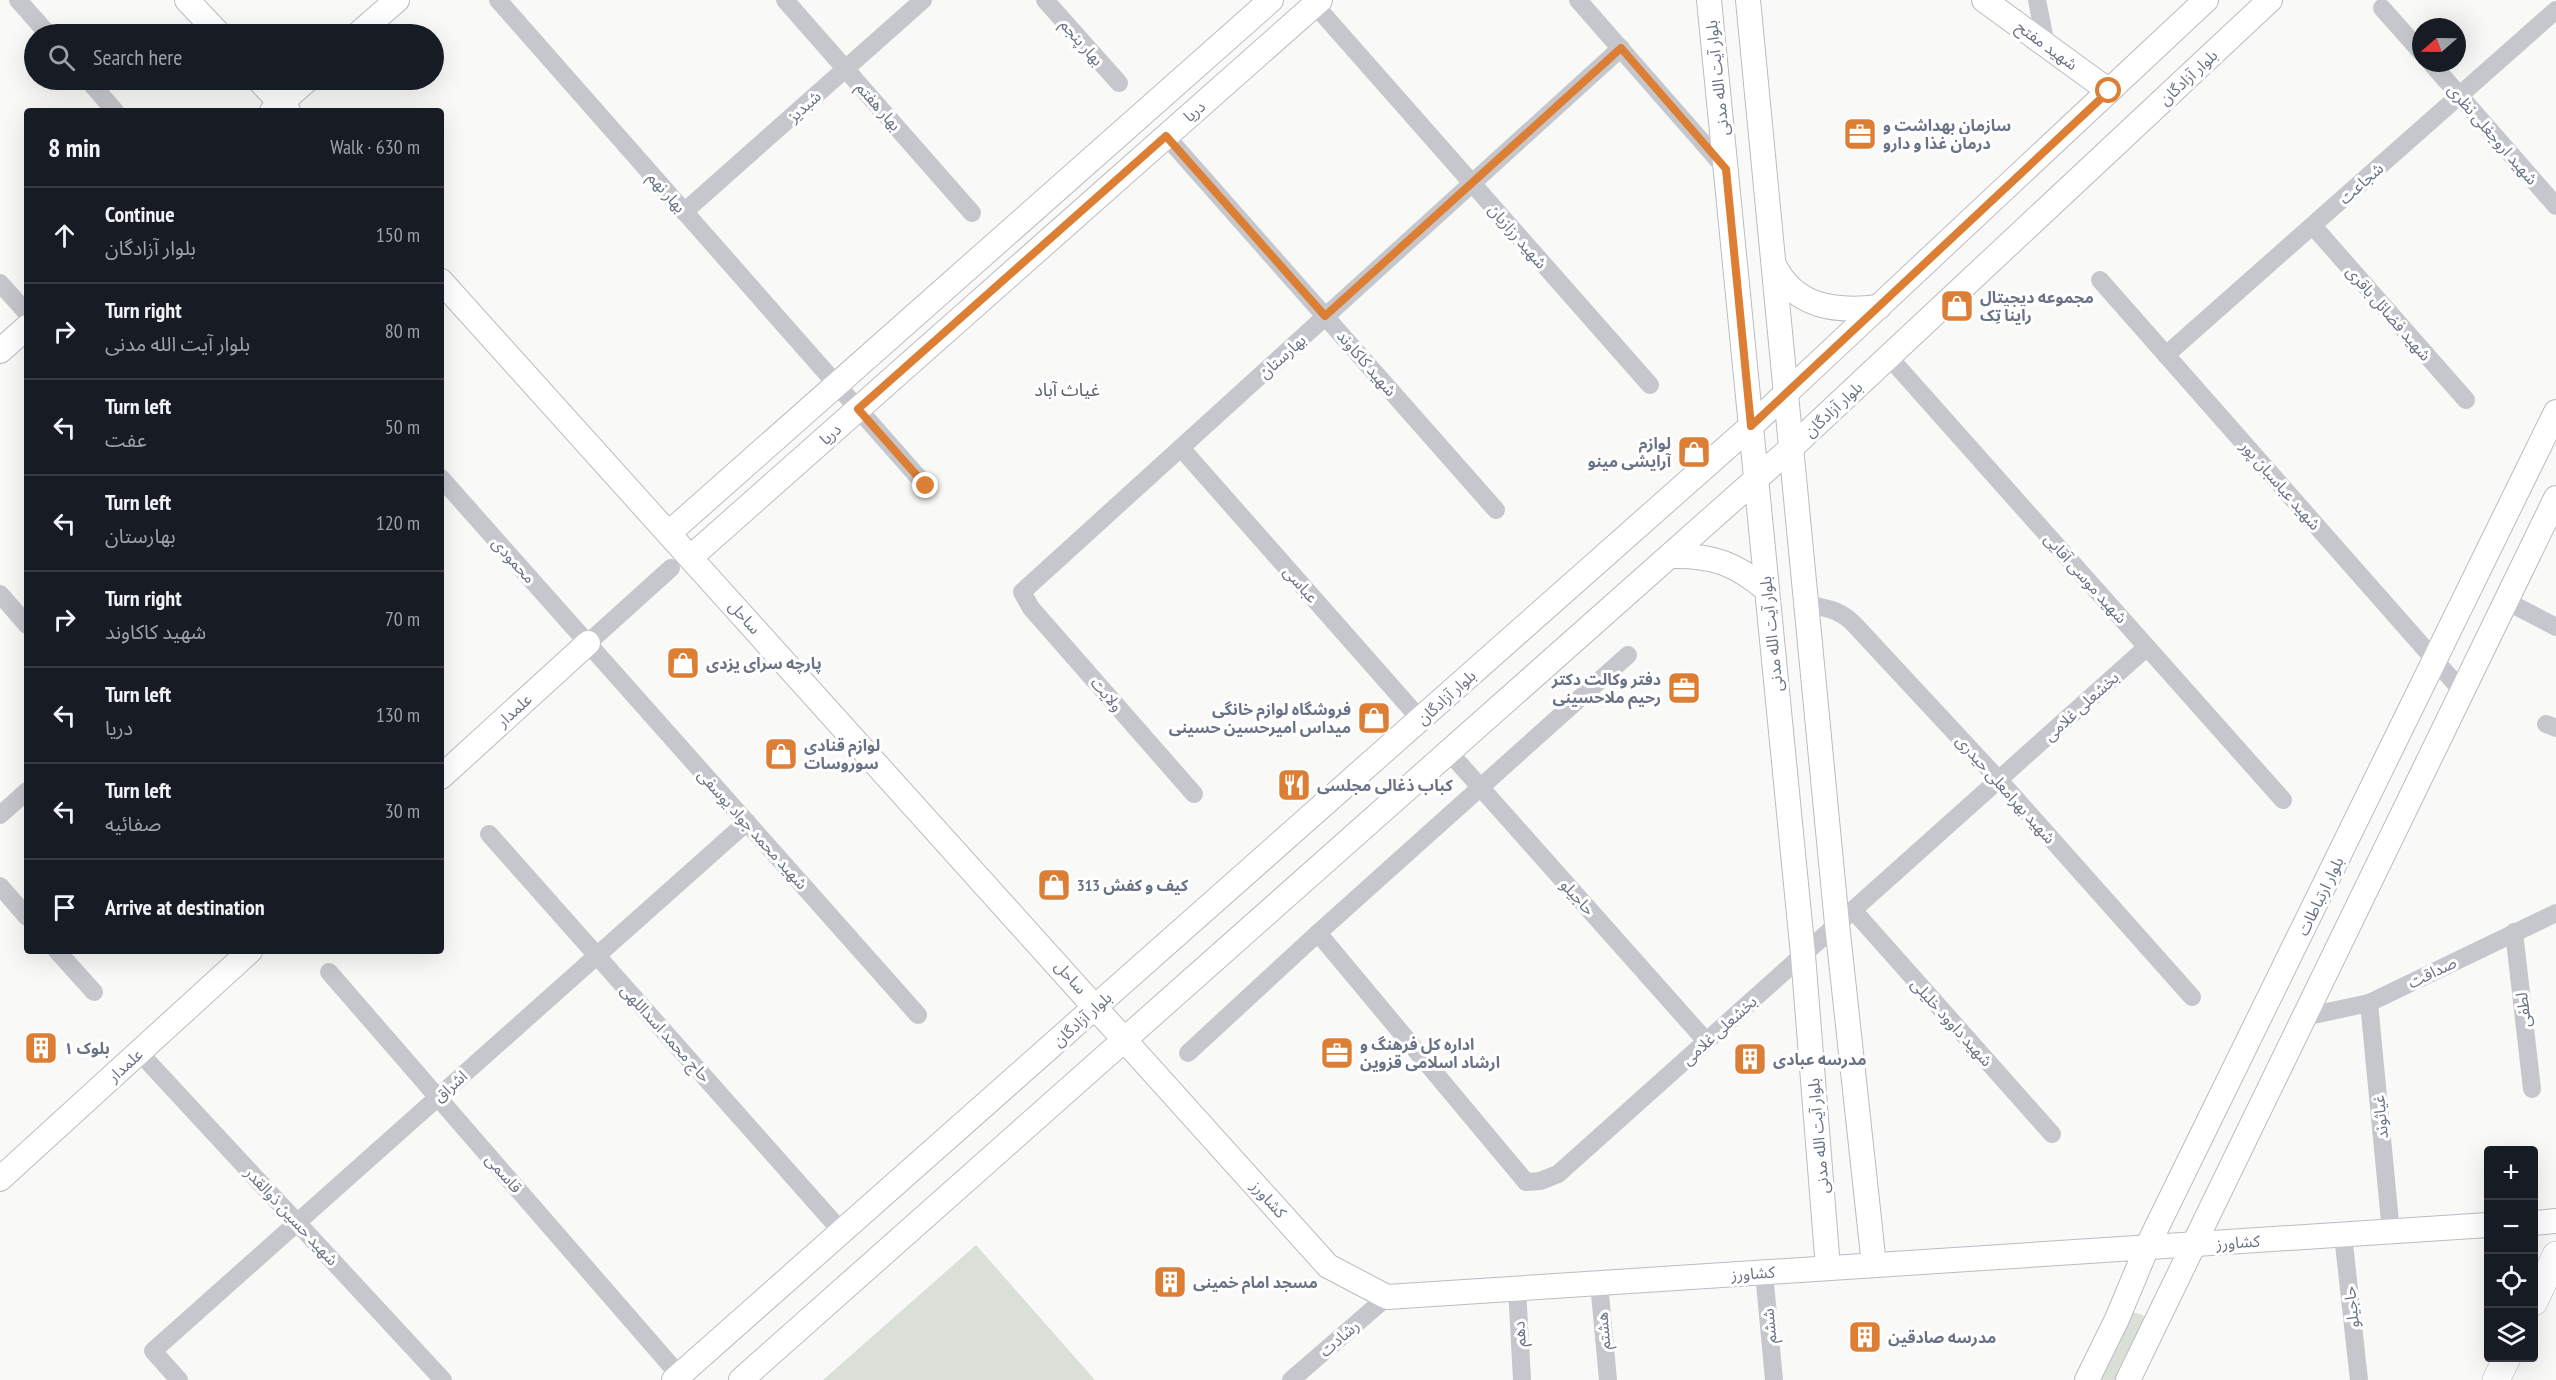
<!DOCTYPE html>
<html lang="en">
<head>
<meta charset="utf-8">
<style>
  body { margin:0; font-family:"PT Sans Narrow","Noto Sans Arabic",sans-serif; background:#242831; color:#f1f3f6 }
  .controls { position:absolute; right:18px; bottom:18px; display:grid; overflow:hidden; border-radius:6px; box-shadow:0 6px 24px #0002 }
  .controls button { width:54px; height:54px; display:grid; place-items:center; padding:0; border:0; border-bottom:2px solid #363941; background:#171b24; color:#f1f3f6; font:30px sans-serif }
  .compass { position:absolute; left:2412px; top:18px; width:54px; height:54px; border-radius:50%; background:#171b24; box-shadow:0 6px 24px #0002; rotate:250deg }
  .stop { position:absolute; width:18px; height:18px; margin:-14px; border:4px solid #dc7e34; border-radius:50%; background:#fff }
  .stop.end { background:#dc7e34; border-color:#fff; box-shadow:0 2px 6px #0008 }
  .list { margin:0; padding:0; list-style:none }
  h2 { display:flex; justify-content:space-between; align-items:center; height:78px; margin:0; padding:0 24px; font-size:26px }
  h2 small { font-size:20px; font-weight:400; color:#9ea1a6 }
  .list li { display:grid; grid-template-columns:39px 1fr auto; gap:18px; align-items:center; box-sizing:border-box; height:96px; padding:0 24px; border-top:2px solid #363941 }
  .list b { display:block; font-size:22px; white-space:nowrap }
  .list p { margin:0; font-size:20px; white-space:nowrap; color:#9ea1a6 }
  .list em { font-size:20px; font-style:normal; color:#9ea1a6 }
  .icon { flex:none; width:33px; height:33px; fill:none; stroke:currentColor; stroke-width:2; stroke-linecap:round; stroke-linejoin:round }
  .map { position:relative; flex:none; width:2556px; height:1380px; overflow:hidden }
  .search { position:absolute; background:#171b24; box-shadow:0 6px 24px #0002; left:24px; top:24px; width:420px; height:66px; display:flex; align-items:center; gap:15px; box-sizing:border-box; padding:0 21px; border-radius:33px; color:#9ea1a6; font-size:22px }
  .panel { position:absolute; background:#171b24; box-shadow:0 6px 24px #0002; left:24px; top:108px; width:420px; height:846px; border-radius:6px }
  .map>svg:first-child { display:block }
  .green { fill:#dae0d8 }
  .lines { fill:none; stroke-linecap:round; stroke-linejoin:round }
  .secondary-casing { stroke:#babcc2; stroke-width:26 }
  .primary-casing { stroke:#b8bbc0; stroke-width:28 }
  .street { stroke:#c5c7cc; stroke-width:18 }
  .secondary { stroke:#fff; stroke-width:24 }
  .primary { stroke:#fff; stroke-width:27 }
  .route { stroke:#dc7e34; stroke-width:8 }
  .labels { text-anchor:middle; stroke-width:6; stroke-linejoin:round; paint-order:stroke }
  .street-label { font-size:16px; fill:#6a7386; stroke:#fff }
  .poi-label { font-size:16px; font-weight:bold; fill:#6a7386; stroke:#fff; text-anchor:start }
  .neighbourhood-label { font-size:18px; fill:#575e6c; stroke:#fff }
</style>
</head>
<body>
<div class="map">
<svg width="2556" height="1380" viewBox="0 0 2556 1380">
  <rect width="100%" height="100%" fill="#f9f9f7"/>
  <g class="green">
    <path d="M976 1245 1095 1380H823Z"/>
    <path d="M2132 1312 2143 1315 2147 1322 2128 1380H2087Z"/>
  </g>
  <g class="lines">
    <defs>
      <g id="secondary">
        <path d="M187 0 219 34"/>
        <path d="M1709 0 1803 955 1828 1268"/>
        <path d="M1748 0 1837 924 1874 1265"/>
        <path d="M1984 0 2109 91"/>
        <path d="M358 34 397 0"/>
        <path d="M259 80 288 111"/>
        <path d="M272 111 307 80"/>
        <path d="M1774 265C1795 308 1836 312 1879 307"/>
        <path d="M441 281 1328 1266 1387 1297 2488 1225"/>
        <path d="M0 351 27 327"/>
        <path d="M669 533 1271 0"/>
        <path d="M1670 556C1712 555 1735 563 1767 590"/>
        <path d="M691 557 1320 0"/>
        <path d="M441 777 588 643"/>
        <path d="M0 1179 250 951"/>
        <path d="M2534 1223 2556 1221"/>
        <path d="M674 1380 1751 426 2206 0"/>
        <path d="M741 1380 1791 448 2270 0"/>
        <path d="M2087 1380 2117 1319 2147 1247 2556 412"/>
        <path d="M2128 1380 2556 498"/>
      </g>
      <g id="primary">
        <path d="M2534 1302 2556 1255"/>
        <path d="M2496 1380 2507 1358"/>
      </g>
    </defs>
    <use href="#secondary" class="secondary-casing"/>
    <use href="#primary" class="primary-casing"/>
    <g class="street">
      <path d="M18 0 48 34"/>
      <path d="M498 0 926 486"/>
      <path d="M785 0 972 213"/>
      <path d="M1045 0 1119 83"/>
      <path d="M1578 0 1726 169"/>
      <path d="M2037 0 2046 45"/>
      <path d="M1315 5 1650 385"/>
      <path d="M2382 8 2421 52"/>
      <path d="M2431 63 2556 206"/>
      <path d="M88 80 115 111"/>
      <path d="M1166 136 1496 510"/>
      <path d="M684 212 923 0"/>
      <path d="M2313 226 2466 400"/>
      <path d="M2100 280 2462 691"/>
      <path d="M0 283 27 313"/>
      <path d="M2166 355 2556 10"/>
      <path d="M1889 357 2283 800"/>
      <path d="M1181 448 1420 719"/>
      <path d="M441 478 918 1015"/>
      <path d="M0 594 27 625"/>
      <path d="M2506 601 2556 627"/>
      <path d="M1806 604C1825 608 1839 609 1853 623L1999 780 2192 997"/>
      <path d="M588 643 671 568"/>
      <path d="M2546 724 2556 728"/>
      <path d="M1449 752 1706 1041"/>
      <path d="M1194 794 1031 608 1022 592 1621 48"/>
      <path d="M0 815 27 791"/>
      <path d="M489 834 842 1232"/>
      <path d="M0 886 27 917"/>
      <path d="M1853 910 2052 1134"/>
      <path d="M2514 932 2532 1089"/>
      <path d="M1318 933 1526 1182 1540 1181 1558 1174 2147 647"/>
      <path d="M57 951 94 992"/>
      <path d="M329 972 679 1375"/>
      <path d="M2369 1003 2391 1232"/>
      <path d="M2304 1017 2369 1003 2556 913"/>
      <path d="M139 1052 443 1380"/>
      <path d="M1188 1053 1318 933 1628 655"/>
      <path d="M2343 1235 2359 1380"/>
      <path d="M1764 1272 1774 1380"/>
      <path d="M1599 1283 1608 1380"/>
      <path d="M1517 1288 1522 1380"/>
      <path d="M179 1380 153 1351 747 822"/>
      <path d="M1291 1380 1387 1297"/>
    </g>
    <use href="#secondary" class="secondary"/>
    <use href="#primary" class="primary"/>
  </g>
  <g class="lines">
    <path class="route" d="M926 486 858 409 1166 136 1325 316 1621 48 1726 169 1751 426 2109 91"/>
  </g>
  <defs>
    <symbol id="office-square" viewBox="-11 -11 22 22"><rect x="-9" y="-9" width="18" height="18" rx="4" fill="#dc7e34" stroke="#fff"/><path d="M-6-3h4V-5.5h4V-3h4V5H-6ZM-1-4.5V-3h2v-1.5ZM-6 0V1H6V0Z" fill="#fff"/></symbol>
    <symbol id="shop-square" viewBox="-11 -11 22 22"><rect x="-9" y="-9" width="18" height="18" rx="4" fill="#dc7e34" stroke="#fff"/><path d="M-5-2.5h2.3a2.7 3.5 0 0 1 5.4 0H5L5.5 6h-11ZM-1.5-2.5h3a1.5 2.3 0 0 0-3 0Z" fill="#fff"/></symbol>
    <symbol id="restaurant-square" viewBox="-11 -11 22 22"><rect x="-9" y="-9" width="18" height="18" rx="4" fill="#dc7e34" stroke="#fff"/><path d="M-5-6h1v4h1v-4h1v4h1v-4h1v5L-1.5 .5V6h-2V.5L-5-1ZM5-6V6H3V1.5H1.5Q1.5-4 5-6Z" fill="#fff"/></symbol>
    <symbol id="building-square" viewBox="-11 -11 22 22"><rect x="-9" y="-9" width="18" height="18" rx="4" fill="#dc7e34" stroke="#fff"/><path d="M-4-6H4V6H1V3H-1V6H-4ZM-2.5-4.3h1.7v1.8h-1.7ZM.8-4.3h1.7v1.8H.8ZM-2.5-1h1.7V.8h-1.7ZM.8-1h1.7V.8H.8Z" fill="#fff"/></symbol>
  </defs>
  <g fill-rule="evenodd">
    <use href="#office-square" x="1841" y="115" width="38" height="38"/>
    <use href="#shop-square" x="1938" y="287" width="38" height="38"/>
    <use href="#shop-square" x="1675" y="433" width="38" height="38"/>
    <use href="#shop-square" x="664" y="644" width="38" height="38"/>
    <use href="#office-square" x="1665" y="669" width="38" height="38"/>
    <use href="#shop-square" x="1355" y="699" width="38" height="38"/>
    <use href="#shop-square" x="762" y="735" width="38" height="38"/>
    <use href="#restaurant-square" x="1275" y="766" width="38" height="38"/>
    <use href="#shop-square" x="1035" y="866" width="38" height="38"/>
    <use href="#building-square" x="22" y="1029" width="38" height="38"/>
    <use href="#office-square" x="1318" y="1034" width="38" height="38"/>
    <use href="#building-square" x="1731" y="1040" width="38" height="38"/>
    <use href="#building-square" x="1151" y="1263" width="38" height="38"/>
    <use href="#building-square" x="1846" y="1318" width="38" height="38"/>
  </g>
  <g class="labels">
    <g class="street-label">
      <text transform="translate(1082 42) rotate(49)" y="6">بهار پنجم</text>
      <text transform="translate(2047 45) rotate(36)" y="6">شهید مفتح</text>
      <text transform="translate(2188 77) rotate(-43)" y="6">بلوار آزادگان</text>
      <text transform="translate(1717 78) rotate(-96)" y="6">بلوار آیت الله مدنی</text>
      <text transform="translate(804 106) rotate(-42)" y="6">شبدیز</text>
      <text transform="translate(879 106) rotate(49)" y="6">بهار هفتم</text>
      <text transform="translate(1194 111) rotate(-41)" y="6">دریا</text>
      <text transform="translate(2493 134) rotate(49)" y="6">شهید اروجغلی نظری</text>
      <text transform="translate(2361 183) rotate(-42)" y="6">شجاعت</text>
      <text transform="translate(667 192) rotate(49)" y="6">بهار نهم</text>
      <text transform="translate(1518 236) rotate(49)" y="6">شهید رزازیان</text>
      <text transform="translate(2389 313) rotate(49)" y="6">شهید فضائل باقری</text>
      <text transform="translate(1282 356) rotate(-42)" y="6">بهارستان</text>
      <text transform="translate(1367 363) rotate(49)" y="6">شهید کاکاوند</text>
      <text transform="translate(1833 409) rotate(-43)" y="6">بلوار آزادگان</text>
      <text transform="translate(830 434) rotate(-42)" y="6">دریا</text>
      <text transform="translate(2281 485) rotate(49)" y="6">شهید عباسبان پور</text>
      <text transform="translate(514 560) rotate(48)" y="6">محمودی</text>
      <text transform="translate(2086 578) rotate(48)" y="6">شهید موسی آقایی</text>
      <text transform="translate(1301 584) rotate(49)" y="6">عباسی</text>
      <text transform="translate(745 617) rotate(48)" y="6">ساحل</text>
      <text transform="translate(1771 634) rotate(-96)" y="6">بلوار آیت الله مدنی</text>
      <text transform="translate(1107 694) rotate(49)" y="6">ولایت</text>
      <text transform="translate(1446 697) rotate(-42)" y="6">بلوار آزادگان</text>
      <text transform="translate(2081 706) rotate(-42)" y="6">بخشعلی غلامی</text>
      <text transform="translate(514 710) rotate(-42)" y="6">علمدار</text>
      <text transform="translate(2006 789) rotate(48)" y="6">شهید بهرامعلی حیدری</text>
      <text transform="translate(753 829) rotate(48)" y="6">شهید محمد جواد یوسفی</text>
      <text transform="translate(2320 896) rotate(-64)" y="6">بلوار ارتباطات</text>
      <text transform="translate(1578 897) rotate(48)" y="6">حاجیلو</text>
      <text transform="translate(2432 972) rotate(-26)" y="6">صداقت</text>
      <text transform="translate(1071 977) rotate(48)" y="6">ساحل</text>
      <text transform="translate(2523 1010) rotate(-97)" y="6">لطفی</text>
      <text transform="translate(1082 1019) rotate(-42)" y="6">بلوار آزادگان</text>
      <text transform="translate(1952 1022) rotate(48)" y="6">شهید داوود خلیلی</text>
      <text transform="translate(1719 1030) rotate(-42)" y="6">بخشعلی غلامی</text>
      <text transform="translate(666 1033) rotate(48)" y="6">حاج محمد اسداللهی</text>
      <text transform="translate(125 1065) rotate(-42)" y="6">علمدار</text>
      <text transform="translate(450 1086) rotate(-42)" y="6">اشراق</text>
      <text transform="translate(2380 1117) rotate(-95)" y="6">غیاثوند</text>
      <text transform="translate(1818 1136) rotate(-95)" y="6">بلوار آیت الله مدنی</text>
      <text transform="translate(504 1173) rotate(49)" y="6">قاسمی</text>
      <text transform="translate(1269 1199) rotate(48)" y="6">کشاورز</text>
      <text transform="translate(292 1216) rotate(47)" y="6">شهید حسین ذوالقدر</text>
      <text transform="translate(2238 1242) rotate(-4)" y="6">کشاورز</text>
      <text transform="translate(1753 1273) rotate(-4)" y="6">کشاورز</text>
      <text transform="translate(2351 1307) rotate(-96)" y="6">حاجیلو</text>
      <text transform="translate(1769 1326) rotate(-95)" y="6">ششم</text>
      <text transform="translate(1603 1331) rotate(-95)" y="6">هشتم</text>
      <text transform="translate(1519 1334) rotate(-93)" y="6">دهم</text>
      <text transform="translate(1339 1338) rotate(-41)" y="6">رشادت</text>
    </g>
    <g class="poi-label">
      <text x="1883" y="131">سازمان بهداشت و<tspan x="1883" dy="18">درمان غذا و دارو</tspan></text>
      <text x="1980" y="303">مجموعه دیجیتال<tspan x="1980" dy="18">راینا تِک</tspan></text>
      <text x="1671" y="449" text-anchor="end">لوازم<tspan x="1671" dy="18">آرایشی مینو</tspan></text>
      <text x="706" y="669">پارچه سرای یزدی</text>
      <text x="1661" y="685" text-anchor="end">دفتر وکالت دکتر<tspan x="1661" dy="18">رحیم ملاحسینی</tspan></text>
      <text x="1351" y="715" text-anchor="end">فروشگاه لوازم خانگی<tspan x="1351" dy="18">میداس امیرحسین حسینی</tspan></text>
      <text x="804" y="751">لوازم قنادی<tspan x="804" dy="18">سوروسات</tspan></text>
      <text x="1317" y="791">کباب ذغالی مجلسی</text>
      <text x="1077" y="891">کیف و کفش 313</text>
      <text x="1360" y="1050">اداره کل فرهنگ و<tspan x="1360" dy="18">ارشاد اسلامی قزوین</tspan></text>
      <text x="64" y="1054">بلوک ۱</text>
      <text x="1773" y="1065">مدرسه عبادی</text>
      <text x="1193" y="1288">مسجد امام خمینی</text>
      <text x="1888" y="1343">مدرسه صادقین</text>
    </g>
    <g class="neighbourhood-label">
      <text x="1067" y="396">غیاث آباد</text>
    </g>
  </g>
</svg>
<div class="controls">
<button>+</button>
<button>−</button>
<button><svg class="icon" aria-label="locate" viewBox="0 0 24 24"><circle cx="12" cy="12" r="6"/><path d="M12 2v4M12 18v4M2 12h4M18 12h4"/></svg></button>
<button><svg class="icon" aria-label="layers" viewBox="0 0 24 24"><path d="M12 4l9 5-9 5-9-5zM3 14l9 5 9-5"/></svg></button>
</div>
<svg class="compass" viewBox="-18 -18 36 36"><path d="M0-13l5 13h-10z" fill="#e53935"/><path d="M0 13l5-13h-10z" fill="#9ea1a6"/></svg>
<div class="stop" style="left:2109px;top:91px"></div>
<div class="stop end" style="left:926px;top:486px"></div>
<div class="search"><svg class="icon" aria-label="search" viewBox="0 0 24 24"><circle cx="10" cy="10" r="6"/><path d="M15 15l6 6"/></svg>Search here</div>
<section class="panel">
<h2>8 min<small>Walk · 630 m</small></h2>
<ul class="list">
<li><svg class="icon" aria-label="ahead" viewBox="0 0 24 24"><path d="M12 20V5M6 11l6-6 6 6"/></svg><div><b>Continue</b><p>بلوار آزادگان</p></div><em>150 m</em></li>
<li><svg class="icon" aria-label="right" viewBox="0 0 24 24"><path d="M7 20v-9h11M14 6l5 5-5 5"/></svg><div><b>Turn right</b><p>بلوار آیت الله مدنی</p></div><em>80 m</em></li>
<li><svg class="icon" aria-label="left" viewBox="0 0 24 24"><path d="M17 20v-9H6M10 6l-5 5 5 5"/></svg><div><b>Turn left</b><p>عفت</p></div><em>50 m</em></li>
<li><svg class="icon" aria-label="left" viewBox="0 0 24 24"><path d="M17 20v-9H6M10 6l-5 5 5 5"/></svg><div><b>Turn left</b><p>بهارستان</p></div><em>120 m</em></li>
<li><svg class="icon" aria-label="right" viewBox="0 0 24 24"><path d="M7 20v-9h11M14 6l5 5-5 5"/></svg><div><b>Turn right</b><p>شهید کاکاوند</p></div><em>70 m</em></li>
<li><svg class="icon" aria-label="left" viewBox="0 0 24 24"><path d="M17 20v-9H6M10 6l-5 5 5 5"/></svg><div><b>Turn left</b><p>دریا</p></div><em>130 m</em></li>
<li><svg class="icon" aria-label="left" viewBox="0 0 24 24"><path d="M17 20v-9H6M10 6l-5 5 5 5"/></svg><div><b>Turn left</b><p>صفائیه</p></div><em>30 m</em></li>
<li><svg class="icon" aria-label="arrive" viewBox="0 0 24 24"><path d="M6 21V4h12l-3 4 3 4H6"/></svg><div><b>Arrive at destination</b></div></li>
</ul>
</section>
</div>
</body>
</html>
